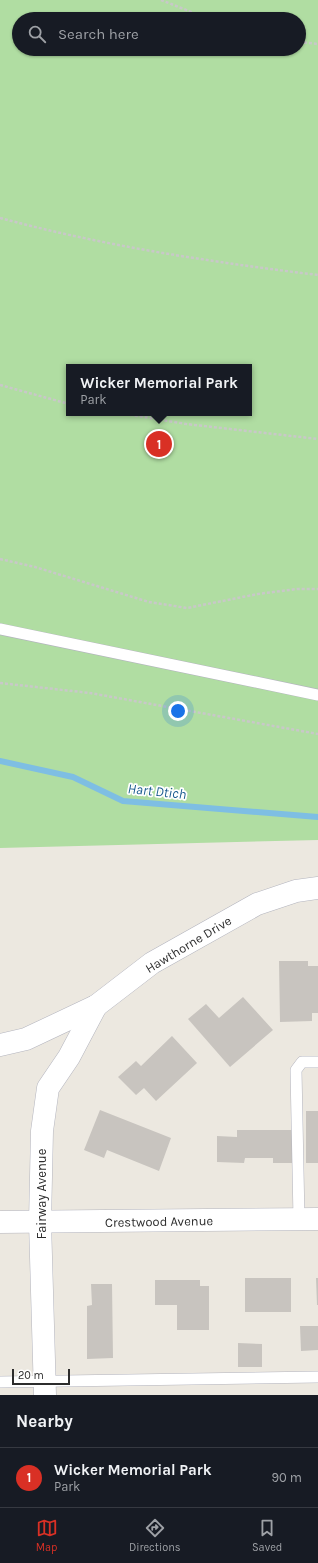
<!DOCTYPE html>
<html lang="en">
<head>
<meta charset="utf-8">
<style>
  body { margin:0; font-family:Karla,sans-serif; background:#242831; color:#f1f3f6 }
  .scale { position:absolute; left:12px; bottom:10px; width:58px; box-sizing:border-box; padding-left:4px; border:2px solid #2c2c2c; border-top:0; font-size:11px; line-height:14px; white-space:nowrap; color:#2c2c2c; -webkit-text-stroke:3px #fff; paint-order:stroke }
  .you { position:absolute; left:178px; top:711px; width:14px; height:14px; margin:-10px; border:3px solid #fff; border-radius:50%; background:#1a73e8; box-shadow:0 0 0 6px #1a73e833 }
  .badge { display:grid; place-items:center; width:26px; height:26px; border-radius:50%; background:#d93025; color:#fff; font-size:13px; font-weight:700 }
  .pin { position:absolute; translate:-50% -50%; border:2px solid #fff; box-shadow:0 1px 4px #0006 }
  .popup { position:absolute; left:66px; top:364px; width:186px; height:52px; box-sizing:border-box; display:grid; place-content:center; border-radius:0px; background:#171b24; filter:drop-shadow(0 1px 3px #0005); font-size:13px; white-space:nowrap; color:#9ea1a6 }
  .popup b { font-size:15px; color:#f1f3f6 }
  .popup::after { content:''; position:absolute; left:50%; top:100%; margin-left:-8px; border:8px solid transparent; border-top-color:#171b24 }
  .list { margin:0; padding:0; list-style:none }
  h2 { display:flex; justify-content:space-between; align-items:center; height:52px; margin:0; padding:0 16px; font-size:17px }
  h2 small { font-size:13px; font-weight:400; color:#9ea1a6 }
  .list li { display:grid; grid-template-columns:26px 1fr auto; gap:12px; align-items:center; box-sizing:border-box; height:60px; padding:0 16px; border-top:1px solid #363941 }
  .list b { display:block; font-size:15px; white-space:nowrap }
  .list p { margin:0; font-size:13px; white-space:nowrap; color:#9ea1a6 }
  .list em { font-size:13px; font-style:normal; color:#9ea1a6 }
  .icon { flex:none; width:22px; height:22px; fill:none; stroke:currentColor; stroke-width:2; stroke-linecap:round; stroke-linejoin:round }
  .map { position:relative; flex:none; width:318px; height:1395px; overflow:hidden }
  .search { position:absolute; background:#171b24; box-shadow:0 1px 3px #0004; left:12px; right:12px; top:12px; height:44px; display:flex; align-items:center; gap:10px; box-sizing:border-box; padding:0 14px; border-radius:22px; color:#9ea1a6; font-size:15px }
  .sheet { height:112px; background:#171b24 }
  nav { display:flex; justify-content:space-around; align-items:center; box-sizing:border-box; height:56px; border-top:1px solid #363941; background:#171b24; font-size:11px; color:#9ea1a6 }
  nav a { display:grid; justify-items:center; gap:2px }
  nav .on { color:#d93025 }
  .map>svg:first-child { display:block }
  .green { fill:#b0dda2; fill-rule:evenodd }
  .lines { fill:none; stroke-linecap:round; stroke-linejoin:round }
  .stream { stroke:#7ebee3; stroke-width:6 }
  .building { fill:#c8c4bf }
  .service-casing { stroke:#b3b4be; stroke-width:12 }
  .minor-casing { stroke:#b3b4be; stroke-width:23 }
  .path { stroke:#c8c8c8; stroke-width:2.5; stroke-dasharray:3 2; stroke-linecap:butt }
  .service { stroke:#fff; stroke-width:11 }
  .minor { stroke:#fff; stroke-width:22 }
  .labels { text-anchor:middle; stroke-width:3.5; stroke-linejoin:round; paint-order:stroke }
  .street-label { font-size:13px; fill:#2c2c2c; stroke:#fff }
  .water-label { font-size:14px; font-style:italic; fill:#1c5d90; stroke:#fff }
</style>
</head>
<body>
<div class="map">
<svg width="318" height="1395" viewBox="0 0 318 1395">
  <rect width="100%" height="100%" fill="#ece8e0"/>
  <path class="green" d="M0 0H318V840L0 848ZM19 19H299V49H19ZM69 367H249V413H69Z"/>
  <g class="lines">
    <path class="stream" d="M0 761 73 777 123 801 318 817"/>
  </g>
  <g class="building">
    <path d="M279 961H308V966H318V1013H312V1021L280 1022Z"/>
    <path d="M243 997 273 1030 230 1067 188 1019 206 1004 219 1018Z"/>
    <path d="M172 1036 197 1063 156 1101 144 1088 136 1095 118 1077 136 1061 141 1066Z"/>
    <path d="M100 1110 171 1138 159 1171 107 1150 104 1158 84 1150Z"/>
    <rect x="306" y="1111" width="12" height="52"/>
    <path d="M237 1130H295V1163H273V1158H245L244 1163 217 1162V1136L237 1137Z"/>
    <rect x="245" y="1278" width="46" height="34"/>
    <path d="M316 1278H318V1305H317Z"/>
    <path d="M155 1280H200V1286H209V1330H177V1305H155Z"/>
    <path d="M91 1284H112L113 1358 87 1359V1306L92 1305Z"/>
    <path d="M300 1326H318V1350L301 1351Z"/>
    <path d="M238 1343 262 1344V1367H238Z"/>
  </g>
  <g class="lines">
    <defs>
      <g id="service">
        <path d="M0 629 318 695"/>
        <path d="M299 1219 296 1070 302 1062H318"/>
        <path d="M0 1382 318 1377"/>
      </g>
      <g id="minor">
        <path d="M0 1045 26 1039 96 1006 152 963 257 904 296 891 318 888"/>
        <path d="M0 1222 318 1219"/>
        <path d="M45 1395 40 1222 42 1131 48 1088 69 1057 96 1006"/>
      </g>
    </defs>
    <use href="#service" class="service-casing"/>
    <use href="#minor" class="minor-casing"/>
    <g class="path">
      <path d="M161 0 209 19"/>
      <path d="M299 42 318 44"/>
      <path d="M0 218C104 246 211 262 318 275"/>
      <path d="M0 385 69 404"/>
      <path d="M120 413 186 424 318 439"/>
      <path d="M0 559 35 567 149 602 187 608 258 594 297 589H318"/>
      <path d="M0 683 90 693 318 734"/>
    </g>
    <use href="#service" class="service"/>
    <use href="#minor" class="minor"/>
  </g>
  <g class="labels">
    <g class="street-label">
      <text transform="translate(188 944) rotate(-31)" y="5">Hawthorne Drive</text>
      <text transform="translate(41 1194) rotate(-90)" y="5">Fairway Avenue</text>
      <text transform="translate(159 1221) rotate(-1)" y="5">Crestwood Avenue</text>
    </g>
    <g class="water-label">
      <text transform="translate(157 791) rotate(6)" y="5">Hart Dtich</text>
    </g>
  </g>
</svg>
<div class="scale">20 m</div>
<div class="you"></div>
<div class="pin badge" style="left:159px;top:444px">1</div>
<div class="popup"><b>Wicker Memorial Park</b>Park</div>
<div class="search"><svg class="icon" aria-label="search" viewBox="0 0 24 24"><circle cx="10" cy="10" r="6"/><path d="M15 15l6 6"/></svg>Search here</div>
</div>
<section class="sheet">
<h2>Nearby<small></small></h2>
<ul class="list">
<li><span class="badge">1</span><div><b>Wicker Memorial Park</b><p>Park</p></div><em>90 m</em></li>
</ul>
</section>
<nav>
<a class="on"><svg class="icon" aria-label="map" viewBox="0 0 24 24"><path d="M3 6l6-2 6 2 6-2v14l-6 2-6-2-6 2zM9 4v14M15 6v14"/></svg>Map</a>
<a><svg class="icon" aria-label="directions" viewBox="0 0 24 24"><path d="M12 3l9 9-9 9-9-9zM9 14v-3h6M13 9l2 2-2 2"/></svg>Directions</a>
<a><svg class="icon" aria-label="saved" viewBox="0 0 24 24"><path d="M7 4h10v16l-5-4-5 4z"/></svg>Saved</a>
</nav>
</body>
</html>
